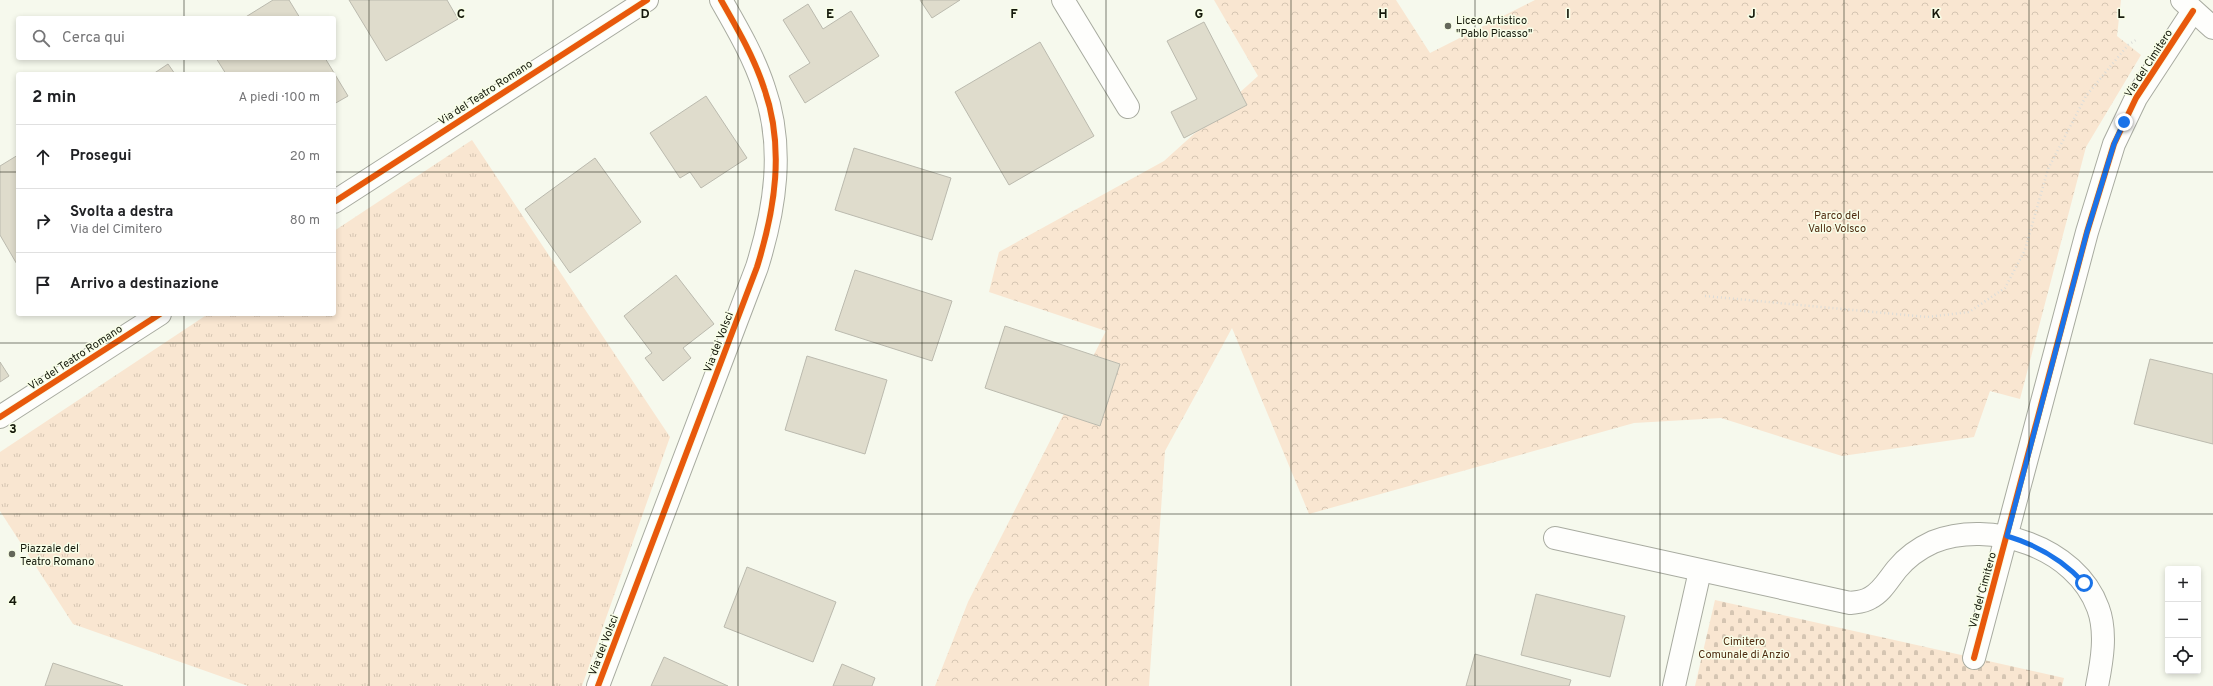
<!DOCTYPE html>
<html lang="it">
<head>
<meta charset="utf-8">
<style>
  body { margin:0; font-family:Overpass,sans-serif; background:#f2f2f2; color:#202124 }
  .controls { position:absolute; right:12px; bottom:12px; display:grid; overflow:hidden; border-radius:4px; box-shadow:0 2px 6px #0003 }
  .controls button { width:36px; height:36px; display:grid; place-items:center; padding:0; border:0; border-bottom:1px solid #e0e0e0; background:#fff; color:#202124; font:20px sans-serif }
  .stop { position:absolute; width:12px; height:12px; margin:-9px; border:3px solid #1a73e8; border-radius:50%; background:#fff }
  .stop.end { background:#1a73e8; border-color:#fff; box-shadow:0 1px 4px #0008 }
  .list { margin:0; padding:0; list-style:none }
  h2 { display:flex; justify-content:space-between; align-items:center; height:52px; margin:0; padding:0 16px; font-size:17px }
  h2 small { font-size:13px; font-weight:400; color:#757577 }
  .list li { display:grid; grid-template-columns:26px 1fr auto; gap:12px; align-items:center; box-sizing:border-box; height:64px; padding:0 16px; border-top:1px solid #e0e0e0 }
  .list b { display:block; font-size:15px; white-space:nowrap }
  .list p { margin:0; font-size:13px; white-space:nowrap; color:#757577 }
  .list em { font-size:13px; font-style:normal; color:#757577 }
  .icon { flex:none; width:22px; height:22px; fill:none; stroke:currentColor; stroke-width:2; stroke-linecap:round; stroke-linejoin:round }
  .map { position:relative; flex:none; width:2213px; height:686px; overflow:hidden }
  .search { position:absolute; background:#fff; box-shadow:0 2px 6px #0003; left:16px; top:16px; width:320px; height:44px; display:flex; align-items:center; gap:10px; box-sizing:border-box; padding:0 14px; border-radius:4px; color:#757577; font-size:15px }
  .panel { position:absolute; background:#fff; box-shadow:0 2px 6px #0003; left:16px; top:72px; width:320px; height:244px; border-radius:4px }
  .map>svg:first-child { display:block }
  .grass { fill:url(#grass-tufts) }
  .forest { fill:url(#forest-crowns) }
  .cemetery { fill:url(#cemetery-stones) }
  .building { fill:#dfdccc; stroke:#bbbaae }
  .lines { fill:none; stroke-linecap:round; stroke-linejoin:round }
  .minor-casing { stroke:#a8aba0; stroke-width:24 }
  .path { stroke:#dbdcd8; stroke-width:2.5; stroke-dasharray:1 3; stroke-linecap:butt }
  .minor { stroke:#fefefc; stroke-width:22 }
  .cycleway-casing { stroke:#f8fee8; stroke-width:8 }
  .cycleway { stroke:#e8590c; stroke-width:6 }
  .route { stroke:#1a73e8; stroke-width:5 }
  .grid { fill:none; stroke:#15190b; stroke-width:1; stroke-opacity:0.55 }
  .poi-dot { fill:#64675a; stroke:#f8fee8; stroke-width:1.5 }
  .labels { text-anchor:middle; stroke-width:3; stroke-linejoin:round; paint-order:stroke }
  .poi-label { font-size:11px; fill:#15190b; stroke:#f8fee8; text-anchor:start }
  .street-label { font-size:11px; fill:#15190b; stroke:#f8fee8 }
  .park-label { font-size:11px; fill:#4f2d11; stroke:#f8fee8 }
  .grid-label { font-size:13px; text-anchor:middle; font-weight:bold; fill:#15190b; stroke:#f8fee8; stroke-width:3; stroke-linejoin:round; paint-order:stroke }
</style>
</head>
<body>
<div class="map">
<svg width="2213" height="686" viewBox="0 0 2213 686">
  <defs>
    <pattern id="grass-tufts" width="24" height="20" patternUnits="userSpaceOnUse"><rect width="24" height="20" fill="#f9e6d1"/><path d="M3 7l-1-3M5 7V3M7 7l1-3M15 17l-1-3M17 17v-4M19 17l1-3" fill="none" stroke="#d5c5b2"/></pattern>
    <pattern id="forest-crowns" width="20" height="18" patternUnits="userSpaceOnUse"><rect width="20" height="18" fill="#f9e6d1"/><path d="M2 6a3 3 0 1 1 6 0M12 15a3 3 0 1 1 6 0" fill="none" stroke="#d5c5b2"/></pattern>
    <pattern id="cemetery-stones" width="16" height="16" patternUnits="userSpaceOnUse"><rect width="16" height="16" fill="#f9e6d1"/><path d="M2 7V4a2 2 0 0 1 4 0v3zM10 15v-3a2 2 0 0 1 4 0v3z" fill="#d5c5b2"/></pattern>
  </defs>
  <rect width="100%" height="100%" fill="#f6f9ed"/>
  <path class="grass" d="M472 140 670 437 582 686H248L73 624 0 511V452L208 314H334V231Z"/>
  <path class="forest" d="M1214 0H1396L1430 53 1535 0H2121L2117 36 2141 55 2086 147 2020 399 1990 391 1974 437 1842 456 1721 418 1634 423 1309 514 1232 328 1165 451 1149 686H935L968 602 1106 331 989 292 999 252 1164 161 1258 76Z"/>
  <path class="cemetery" d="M1715 600 2064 678 2062 686H1695Z"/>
  <g class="building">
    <path d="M273 0H289L300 18H244Z"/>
    <path d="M349 0H447L458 19 386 61Z"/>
    <path d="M920 0H960L932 18Z"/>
    <path d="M808 4 823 29 851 11 879 56 805 103 789 76 810 63 783 20Z"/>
    <path d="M1204 22 1247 105 1184 138 1171 112 1197 99 1167 41Z"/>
    <path d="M1040 42 1094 136 1009 185 955 92Z"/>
    <path d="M216 58H325L348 96 334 104V74H226Z"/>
    <path d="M168 64 175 74H153Z"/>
    <path d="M706 96 747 158 701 188 690 172 680 178 650 133Z"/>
    <path d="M854 148 951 178 932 240 835 210Z"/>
    <path d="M18 155V266L0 235V166Z"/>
    <path d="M595 158 641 222 570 273 525 209Z"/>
    <path d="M855 270 952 301 932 361 835 330Z"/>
    <path d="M676 275 714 324 683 348 691 358 663 381 645 358 652 353 624 316Z"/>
    <path d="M1005 326 1120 364 1100 426 985 388Z"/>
    <path d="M807 356 887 380 865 454 785 430Z"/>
    <path d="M2150 359 2213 374V444L2134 424Z"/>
    <path d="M0 362 9 376 0 382Z"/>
    <path d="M747 567 836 602 813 662 724 627Z"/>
    <path d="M1536 594 1625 616 1610 677 1521 655Z"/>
    <path d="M1475 654 1571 680 1569 686H1466Z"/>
    <path d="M664 657 728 686H651Z"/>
    <path d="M53 663 123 686H45Z"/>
    <path d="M842 664 875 678 872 686H833Z"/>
  </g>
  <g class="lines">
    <defs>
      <g id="minor">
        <path d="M1063 0 1128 107"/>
        <path d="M2182 0 2213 28"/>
        <path d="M334 202 647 0"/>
        <path d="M0 417 160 314"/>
        <path d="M1555 538 1850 603C1857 602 1864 602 1870 598 1882 592 1888 580 1897 569 1906 558 1920 548 1933 542 1990 519 2076 547 2098 608 2107 632 2102 661 2097 686"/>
        <path d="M1974 658 2087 232 2114 144 2136 98 2193 11"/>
        <path d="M598 686 757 267C775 209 785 147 764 88 754 57 737 28 721 0"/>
        <path d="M1674 686 1700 571"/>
      </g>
    </defs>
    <use href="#minor" class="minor-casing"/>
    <path class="path" d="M1705 296 1927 317 1969 312 2005 288 2025 250 2048 169 2086 96 2128 45 2136 40"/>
    <use href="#minor" class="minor"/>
    <defs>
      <g id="cycleway">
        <path d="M334 202 647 0"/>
        <path d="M0 417 160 314"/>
        <path d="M1974 658 2087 232 2114 144 2136 98 2193 11"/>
        <path d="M598 686 757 267C775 209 785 147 764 88 754 57 737 28 721 0"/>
      </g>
    </defs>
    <use href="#cycleway" class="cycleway-casing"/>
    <use href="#cycleway" class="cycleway"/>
  </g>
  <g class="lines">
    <path class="route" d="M2084 583C2063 560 2037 545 2007 536L2087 232 2114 144 2124 122"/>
  </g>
  <path class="grid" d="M184 0V18M369 0V686M553 0V686M738 0V686M922 0V686M1106 0V686M1291 0V686M1475 0V686M1660 0V686M1844 0V686M2029 0V686M184 58V74M0 172H18M334 172H2213M184 314V686M0 343H2213M0 514H2213"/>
  <g class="poi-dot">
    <circle cx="1448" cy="26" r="4"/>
    <circle cx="12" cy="554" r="4"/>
  </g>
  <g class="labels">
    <g class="poi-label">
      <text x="1456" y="24">Liceo Artistico<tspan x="1456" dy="13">"Pablo Picasso"</tspan></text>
      <text x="20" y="552">Piazzale del<tspan x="20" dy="13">Teatro Romano</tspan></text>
    </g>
    <g class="street-label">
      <text transform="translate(2148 63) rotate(-57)" y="4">Via del Cimitero</text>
      <text transform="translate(485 92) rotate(-33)" y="4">Via del Teatro Romano</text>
      <text transform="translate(718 342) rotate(-69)" y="4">Via dei Volsci</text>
      <text transform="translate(75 357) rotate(-33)" y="4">Via del Teatro Romano</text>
      <text transform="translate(1982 590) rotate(-75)" y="4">Via del Cimitero</text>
      <text transform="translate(603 645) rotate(-69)" y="4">Via dei Volsci</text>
    </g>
    <g class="park-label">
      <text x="1837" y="219">Parco del<tspan x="1837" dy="13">Vallo Volsco</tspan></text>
      <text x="1744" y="645">Cimitero<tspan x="1744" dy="13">Comunale di Anzio</tspan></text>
    </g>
  </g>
  <g class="grid-label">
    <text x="461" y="18">C</text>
    <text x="645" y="18">D</text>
    <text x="830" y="18">E</text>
    <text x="1014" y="18">F</text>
    <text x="1199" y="18">G</text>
    <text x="1383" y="18">H</text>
    <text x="1568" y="18">I</text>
    <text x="1752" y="18">J</text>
    <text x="1936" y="18">K</text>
    <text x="2121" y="18">L</text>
    <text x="13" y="433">3</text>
    <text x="13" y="605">4</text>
  </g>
</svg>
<div class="controls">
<button>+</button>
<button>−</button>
<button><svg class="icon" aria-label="locate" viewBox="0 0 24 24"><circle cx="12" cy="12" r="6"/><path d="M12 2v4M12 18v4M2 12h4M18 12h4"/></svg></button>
</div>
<div class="stop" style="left:2084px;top:583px"></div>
<div class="stop end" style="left:2124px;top:122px"></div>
<div class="search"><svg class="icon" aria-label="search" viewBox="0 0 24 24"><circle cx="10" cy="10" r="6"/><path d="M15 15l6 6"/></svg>Cerca qui</div>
<section class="panel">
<h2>2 min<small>A piedi · 100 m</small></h2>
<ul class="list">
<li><svg class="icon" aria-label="ahead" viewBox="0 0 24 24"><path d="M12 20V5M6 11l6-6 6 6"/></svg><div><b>Prosegui</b></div><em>20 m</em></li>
<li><svg class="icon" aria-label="right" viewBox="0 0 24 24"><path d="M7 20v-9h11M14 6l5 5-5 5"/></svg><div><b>Svolta a destra</b><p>Via del Cimitero</p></div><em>80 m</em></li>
<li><svg class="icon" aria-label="arrive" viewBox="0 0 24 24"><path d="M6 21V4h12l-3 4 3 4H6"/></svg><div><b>Arrivo a destinazione</b></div></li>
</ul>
</section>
</div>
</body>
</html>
